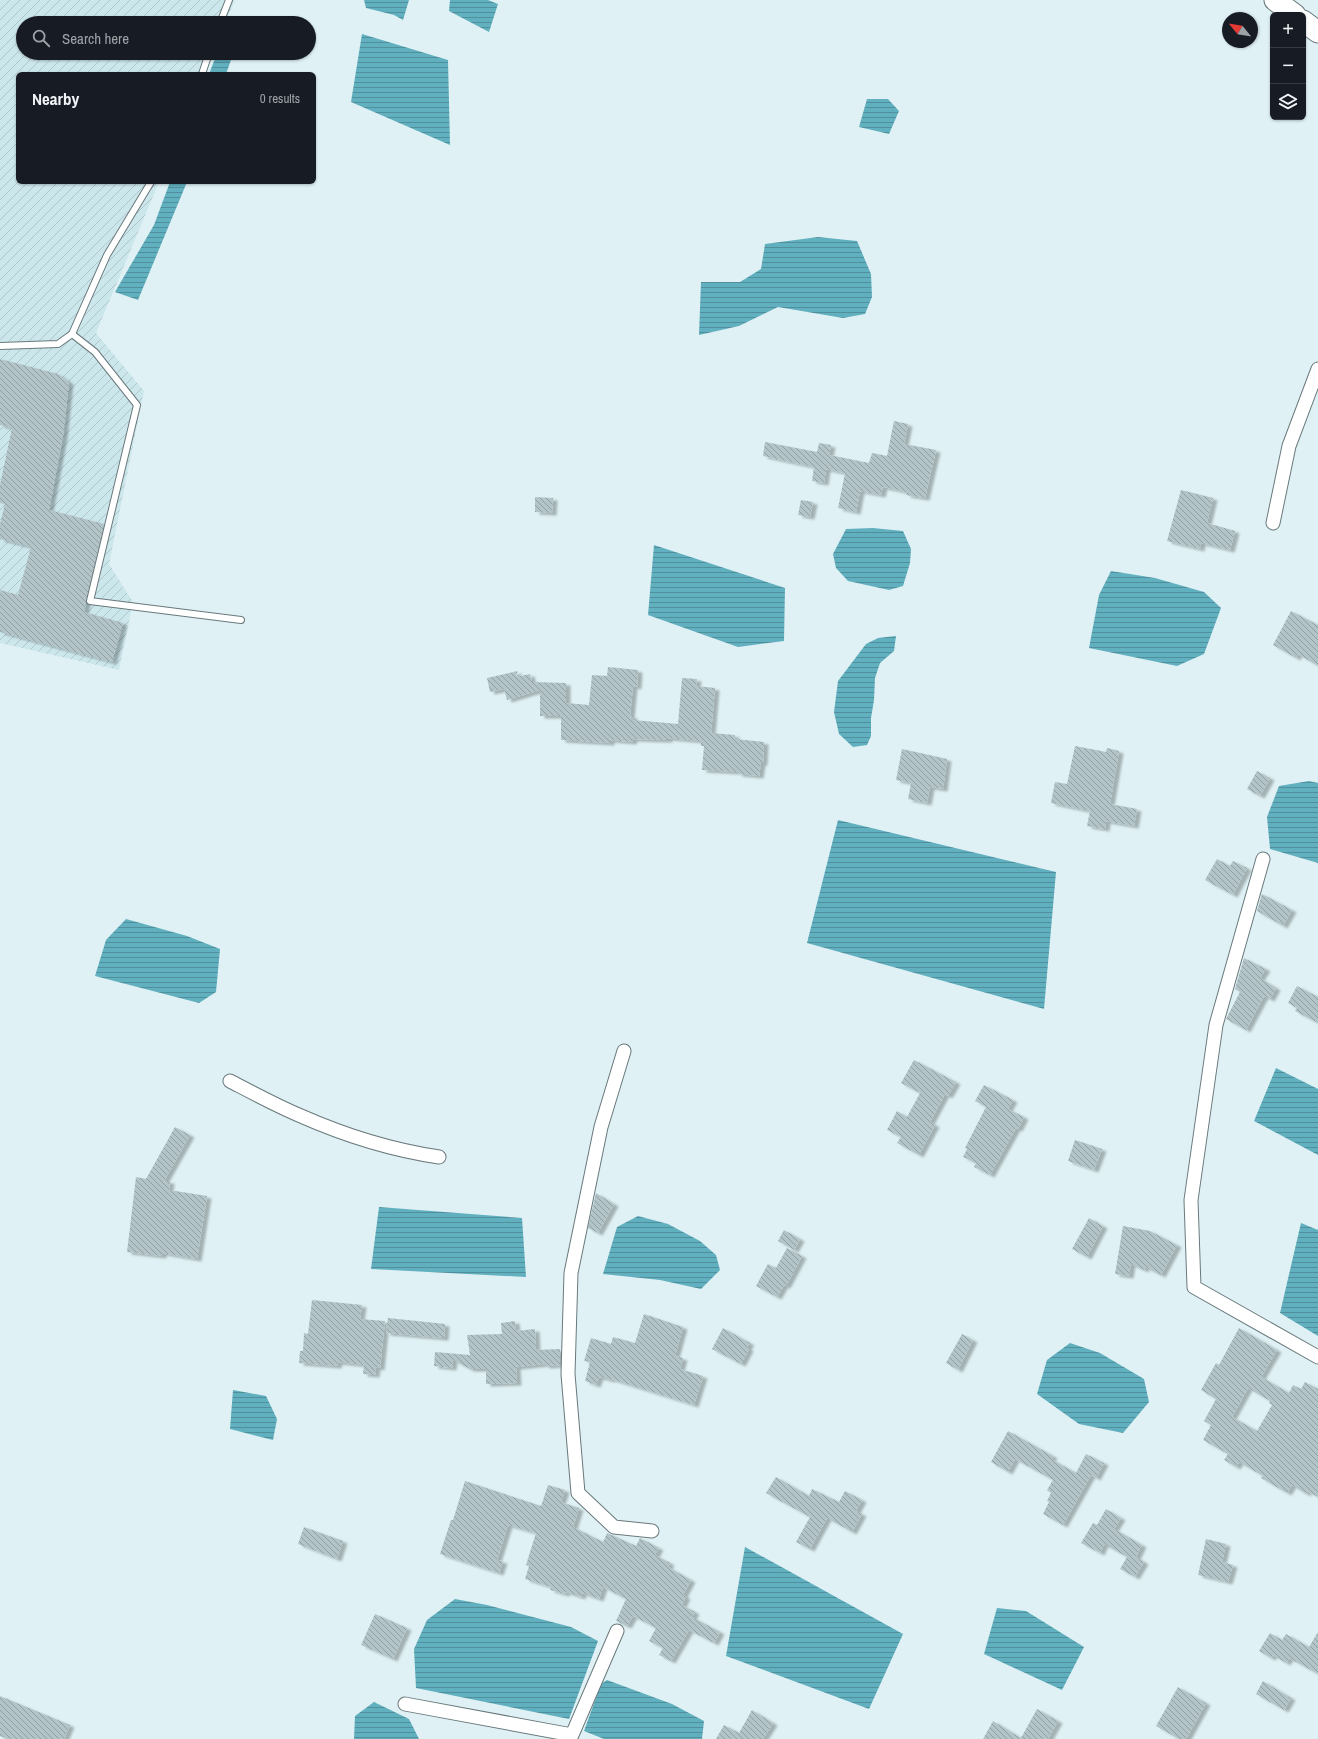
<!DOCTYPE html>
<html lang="en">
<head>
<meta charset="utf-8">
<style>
  body { margin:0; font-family:"Archivo Narrow",sans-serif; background:#20242c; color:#f1f3f6 }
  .controls { position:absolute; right:12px; top:12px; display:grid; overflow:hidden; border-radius:6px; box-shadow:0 1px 3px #0004 }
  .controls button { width:36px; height:36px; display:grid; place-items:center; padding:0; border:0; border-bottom:1px solid #363941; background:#171b24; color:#f1f3f6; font:20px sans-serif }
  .compass { position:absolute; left:1222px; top:12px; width:36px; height:36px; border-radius:50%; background:#171b24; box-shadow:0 1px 3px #0004; rotate:300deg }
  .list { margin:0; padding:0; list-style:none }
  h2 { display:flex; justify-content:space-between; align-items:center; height:52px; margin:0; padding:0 16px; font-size:17px }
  h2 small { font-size:13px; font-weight:400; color:#9ea1a6 }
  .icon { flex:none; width:22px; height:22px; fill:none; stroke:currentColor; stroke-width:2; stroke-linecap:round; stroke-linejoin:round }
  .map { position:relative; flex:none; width:1318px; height:1739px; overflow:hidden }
  .search { position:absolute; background:#171b24; box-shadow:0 1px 3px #0004; left:16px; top:16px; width:300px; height:44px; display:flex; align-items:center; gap:10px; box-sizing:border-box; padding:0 14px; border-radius:22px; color:#9ea1a6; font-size:15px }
  .panel { position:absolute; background:#171b24; box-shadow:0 1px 3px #0004; left:16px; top:72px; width:300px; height:112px; border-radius:6px }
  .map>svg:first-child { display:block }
  .industrial { fill:url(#industrial-furrows) }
  .water { fill:url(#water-rules) }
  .building { fill:url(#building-back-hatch); fill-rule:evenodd; filter:url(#shadow) }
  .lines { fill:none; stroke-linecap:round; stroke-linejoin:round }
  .service-casing { stroke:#69797c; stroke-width:8 }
  .minor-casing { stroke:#69797c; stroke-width:15 }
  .trunk-casing { stroke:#69797c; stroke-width:23 }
  .service { stroke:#fff; stroke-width:6 }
  .minor { stroke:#fff; stroke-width:13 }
  .trunk { stroke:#fff; stroke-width:21 }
</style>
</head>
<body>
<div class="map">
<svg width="1318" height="1739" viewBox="0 0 1318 1739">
  <defs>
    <pattern id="industrial-furrows" width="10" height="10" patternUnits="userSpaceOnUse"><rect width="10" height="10" fill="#cce7ec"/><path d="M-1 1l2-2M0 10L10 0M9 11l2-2" fill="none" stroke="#afc6cb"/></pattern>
    <pattern id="water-rules" width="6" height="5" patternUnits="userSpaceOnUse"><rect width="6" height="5" fill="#61b0bf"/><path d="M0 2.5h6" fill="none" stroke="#508f9b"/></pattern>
    <pattern id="building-back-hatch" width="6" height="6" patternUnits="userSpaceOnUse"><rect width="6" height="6" fill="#b2c4c7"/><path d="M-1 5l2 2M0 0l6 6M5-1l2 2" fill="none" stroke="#919fa2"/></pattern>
    <filter id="shadow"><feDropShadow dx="4.5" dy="2.5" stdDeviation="1" flood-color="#0004"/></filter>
  </defs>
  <rect width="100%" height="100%" fill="#dff1f4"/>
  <path class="industrial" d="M0 0H235L225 23H23V53H213L204 74H18V182H159L96 333 144 391 109 564 133 602 119 670 0 643Z"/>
  <g class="water">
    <path d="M364 0H409L403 20 394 15 366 8Z"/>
    <path d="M450 0H488L498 4 489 32 449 11Z"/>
    <path d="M362 34 448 60 450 145 351 102Z"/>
    <path d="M216 56 231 60 226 74H209Z"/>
    <path d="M867 99H888L899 111 889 134 859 127Z"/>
    <path d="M170 182H187L138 300 115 292 154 225Z"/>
    <path d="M818 237 857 241 871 274 872 297 865 314 843 318 778 307 739 326 699 335 701 282H740L761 269 765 244Z"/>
    <path d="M873 528 903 531 911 549 910 563 903 586 889 590 848 581 836 568 833 554 846 529Z"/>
    <path d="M654 545 785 588 784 641 738 647 648 615Z"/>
    <path d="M1111 571 1155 578 1204 592 1221 608 1204 654 1177 666 1089 648 1099 595Z"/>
    <path d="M896 636 894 651 880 663 875 678 874 700 871 718V736L867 745 853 747 839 734 834 712 838 681 866 644 878 638Z"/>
    <path d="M1309 781 1318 783V863L1270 849 1267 817 1279 786Z"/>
    <path d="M838 820 1056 872 1044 1009 807 943Z"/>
    <path d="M126 919 187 936 220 949 216 992 199 1003 95 976 106 940Z"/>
    <path d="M1276 1068 1318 1089V1155L1254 1121Z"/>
    <path d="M379 1207 522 1218 526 1277 371 1269Z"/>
    <path d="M638 1216 668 1224 700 1241 716 1255 720 1270 701 1289 660 1280 603 1274 617 1227Z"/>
    <path d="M1301 1223 1318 1230V1336L1280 1313Z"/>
    <path d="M1070 1343 1100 1353 1144 1379 1149 1402 1123 1433 1079 1424 1037 1394 1047 1360Z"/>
    <path d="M233 1390 266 1396 277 1419 273 1440 230 1429Z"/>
    <path d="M745 1547 903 1634 869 1709 726 1656Z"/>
    <path d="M455 1599 487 1605 571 1627 598 1641 569 1719 416 1688 414 1649 427 1620Z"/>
    <path d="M997 1608 1026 1611 1084 1647 1062 1690 984 1654Z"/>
    <path d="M607 1680 672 1704 704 1721 702 1739H604L584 1731 601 1684Z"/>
    <path d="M374 1702 409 1719 419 1739H354L355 1716Z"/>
  </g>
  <g class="building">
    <path d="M0 359 58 374 69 382 63 436 49 510 104 524 84 612 123 623 112 662 0 632V590L18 595 31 547 0 539V524L5 504 0 503V485L12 428 0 425Z"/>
    <path d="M894 421 908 424 904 444 936 450 925 498 906 495 907 492 883 487 881 495 860 491 856 512 838 508 845 473 826 469 824 483 812 481 814 467 763 456 765 442 817 452 819 443 831 445 829 455 869 463 872 453 887 456Z"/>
    <path d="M1181 490 1213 498 1207 523 1235 531 1230 550 1201 543 1200 549 1167 541Z"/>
    <path d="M535 497 553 498 552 513 535 512Z"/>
    <path d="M801 500 813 502 810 517 798 515Z"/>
    <path d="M1291 611 1318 625V666L1298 654 1296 658 1273 645Z"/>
    <path d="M608 667 638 670 637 687 633 686 630 716H633V720L678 724 682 678 697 679 696 686 715 688 711 733 735 735V739L764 742 763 763H761L759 776 738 774V772L702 770 704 746H701V741L668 738V740L633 739 632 742 610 740V743L561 740V716H540V690L507 700 504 689 490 692 487 678 518 671 515 677 530 674 532 682 566 683V703L589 705 592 675 607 676Z"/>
    <path d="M1075 746 1106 752 1107 748 1119 751 1110 804 1137 809 1134 826 1106 821 1105 829 1087 826 1090 811 1051 803 1055 782 1067 784Z"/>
    <path d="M902 749 947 759 943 789 930 787 927 803 908 799 911 783 896 780Z"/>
    <path d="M1257 771 1270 778 1260 796 1247 789Z"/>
    <path d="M1217 859 1230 866 1233 861 1247 868 1233 895 1205 880Z"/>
    <path d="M1262 894 1292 910 1283 926 1257 911Z"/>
    <path d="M1244 958 1266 969 1260 978 1276 988 1270 999 1264 996 1246 1030 1226 1019 1240 992 1235 989Z"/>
    <path d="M1297 986 1318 997V1023L1295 1011 1297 1008 1288 1003Z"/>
    <path d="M914 1060 956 1082 948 1096 945 1094 930 1122 935 1125 919 1155 897 1143 901 1137 887 1130 897 1111 907 1117 920 1093 901 1083Z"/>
    <path d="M984 1085 1013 1100 1008 1109 1024 1117 1018 1129 1016 1128 990 1175 974 1167 976 1163 963 1157 967 1149 965 1148 986 1107 975 1101Z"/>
    <path d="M175 1127 190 1135 164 1181H170L169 1190 207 1196 197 1259 162 1253V1256L127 1252 136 1177 146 1179Z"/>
    <path d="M1075 1140 1102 1149 1094 1170 1068 1161Z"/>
    <path d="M596 1193 614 1204 598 1233 588 1228Z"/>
    <path d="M1089 1218 1103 1226 1087 1257 1072 1249Z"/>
    <path d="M1123 1226 1150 1231 1177 1245 1161 1275 1145 1267 1144 1270 1131 1264 1129 1276 1115 1274Z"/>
    <path d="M784 1230 800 1239 794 1250 778 1241Z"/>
    <path d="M787 1248 802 1256 786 1286 784 1285 777 1297 756 1286 768 1264 776 1268Z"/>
    <path d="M312 1300 362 1305 360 1319 385 1321 380 1368 376 1367 375 1375 363 1374 364 1365 338 1362 337 1366 299 1363 300 1351H303L304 1333 308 1334Z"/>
    <path d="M644 1314 683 1327 675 1356 683 1358 680 1369 703 1376 694 1405 611 1379V1380L599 1377 596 1385 585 1381 590 1362 584 1361 591 1338 611 1344 613 1337 635 1343Z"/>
    <path d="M388 1318 445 1324 444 1338 386 1333Z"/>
    <path d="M515 1321 516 1331 535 1329 536 1350 560 1349V1365L545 1366V1364L516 1367 517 1383 486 1384V1369H470L453 1360 452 1368 434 1366 435 1352 470 1355 467 1335 502 1334 501 1323Z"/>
    <path d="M723 1328 750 1343 747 1347 749 1349 741 1364 712 1349Z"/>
    <path d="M1239 1328 1277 1350 1261 1377 1289 1393 1293 1385 1301 1389 1305 1382 1318 1389V1497L1307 1491 1306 1494 1292 1485 1287 1493 1261 1478 1263 1476 1239 1462 1236 1467 1224 1460 1228 1454 1203 1440 1211 1425 1204 1421 1216 1399 1201 1390 1216 1363 1219 1365ZM1248 1388 1270 1401 1269 1403 1272 1405 1257 1431 1232 1417Z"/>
    <path d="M962 1334 973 1340 958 1370 946 1363Z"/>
    <path d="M1008 1431 1053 1456 1051 1459 1076 1473 1086 1454 1104 1463 1096 1478 1091 1475 1063 1525 1043 1514 1049 1502 1047 1501 1051 1493 1047 1490 1053 1480 1015 1459 1008 1472 991 1462Z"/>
    <path d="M776 1477 809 1496 812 1489 839 1502 845 1491 862 1500 856 1511 862 1514 852 1532 827 1518 810 1549 796 1542 810 1517 766 1493Z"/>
    <path d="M465 1481 541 1506 548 1485 565 1490 561 1502 579 1508 573 1527 603 1542 607 1533 636 1546 640 1538 659 1548 655 1555 670 1563 668 1567 691 1580 683 1595 686 1597 682 1605 695 1612 692 1617 720 1632 714 1643 689 1630 671 1661 659 1655 663 1648 649 1641 656 1628 633 1616 627 1626 616 1621 626 1599 603 1587 599 1599 582 1593 581 1597 566 1592 565 1594 550 1590 551 1587 525 1579 529 1566 526 1565 536 1533 508 1525 497 1560 503 1561 499 1573 440 1554 451 1520H453Z"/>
    <path d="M1106 1509 1121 1518 1114 1529 1142 1545 1136 1557 1144 1562 1135 1577 1120 1569 1127 1557 1104 1544 1100 1553 1081 1543 1093 1523 1097 1525Z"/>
    <path d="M304 1527 343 1541 337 1559 298 1544Z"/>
    <path d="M1206 1539 1226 1544 1222 1562 1233 1565 1228 1582 1198 1575Z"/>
    <path d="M375 1614 407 1628 393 1659 361 1645Z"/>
    <path d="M1318 1632V1674L1289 1658 1286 1663 1273 1655 1271 1658 1259 1651 1270 1633 1282 1640 1286 1634 1309 1647Z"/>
    <path d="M1263 1681 1291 1698 1284 1710 1256 1694Z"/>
    <path d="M1178 1687 1206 1703 1186 1739H1179L1156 1726Z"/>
    <path d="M0 1696 70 1725 64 1739H7L0 1736Z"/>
    <path d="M1037 1709 1058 1721 1048 1739H983L993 1721 1021 1738Z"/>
    <path d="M752 1710 773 1723 763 1739H716L724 1725 739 1733Z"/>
  </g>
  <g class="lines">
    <defs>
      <g id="service">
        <path d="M220 23 229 0"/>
        <path d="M202 74 209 53"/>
        <path d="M72 334 107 255 151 182"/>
        <path d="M0 346 58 344 72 334 95 352 137 405 90 601 241 620"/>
      </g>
      <g id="minor">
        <path d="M1273 523 1289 446 1318 369"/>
        <path d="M1263 859 1216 1025 1191 1200 1194 1287 1318 1357"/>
        <path d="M624 1051 601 1127 571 1273 568 1374 578 1493 614 1527 652 1531"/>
        <path d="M230 1081C253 1093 277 1106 301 1116 344 1135 392 1150 439 1157"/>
        <path d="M405 1704 572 1735 617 1631"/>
      </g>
      <g id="trunk">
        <path d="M1275 0 1295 15"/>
        <path d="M1303 21 1318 32"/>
      </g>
    </defs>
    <use href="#service" class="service-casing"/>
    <use href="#minor" class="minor-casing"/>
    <use href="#trunk" class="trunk-casing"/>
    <use href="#service" class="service"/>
    <use href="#minor" class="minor"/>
    <use href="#trunk" class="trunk"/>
  </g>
</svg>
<div class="controls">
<button>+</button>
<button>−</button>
<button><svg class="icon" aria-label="layers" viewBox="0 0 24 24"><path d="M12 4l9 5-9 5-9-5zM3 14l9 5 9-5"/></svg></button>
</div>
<svg class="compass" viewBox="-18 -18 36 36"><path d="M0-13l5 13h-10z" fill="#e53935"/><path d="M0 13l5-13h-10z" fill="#9ea1a6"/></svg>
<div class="search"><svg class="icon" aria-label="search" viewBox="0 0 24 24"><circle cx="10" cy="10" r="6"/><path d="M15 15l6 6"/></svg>Search here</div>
<section class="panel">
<h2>Nearby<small>0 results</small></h2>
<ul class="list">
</ul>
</section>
</div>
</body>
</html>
